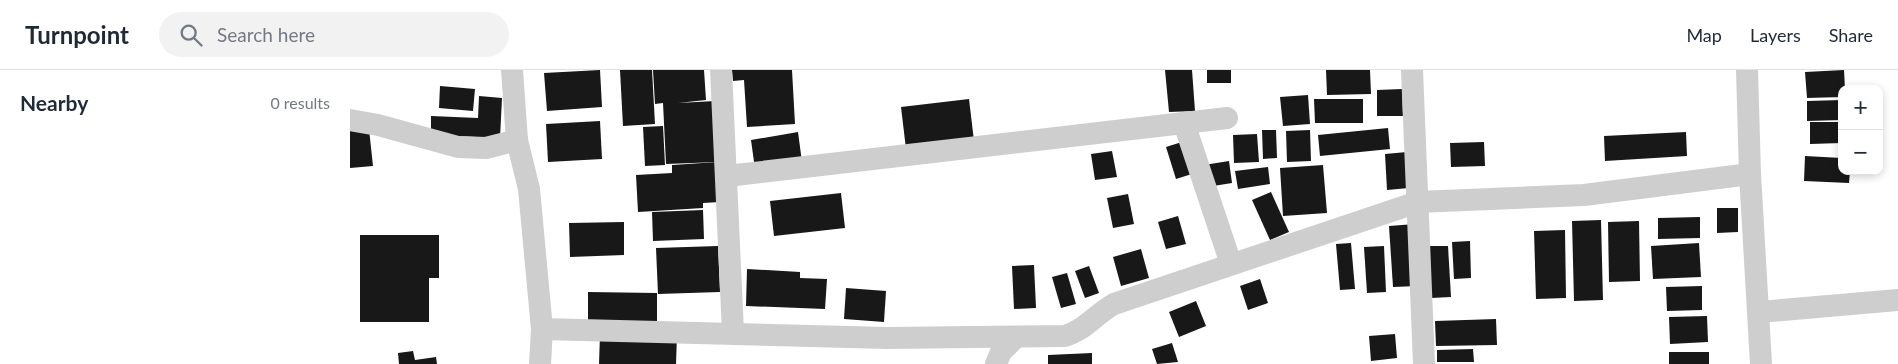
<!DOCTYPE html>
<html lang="en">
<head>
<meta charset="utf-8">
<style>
  body { margin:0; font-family:Lato,sans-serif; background:#f2f2f3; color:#1f2937 }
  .controls { position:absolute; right:15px; top:15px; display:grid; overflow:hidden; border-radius:10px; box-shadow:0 2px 8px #0003 }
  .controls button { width:45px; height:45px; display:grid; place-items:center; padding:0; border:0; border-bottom:1px solid #e0e1e3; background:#fff; color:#1f2937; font:25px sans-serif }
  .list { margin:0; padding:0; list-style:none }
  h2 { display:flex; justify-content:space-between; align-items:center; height:65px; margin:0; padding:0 20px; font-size:21px }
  h2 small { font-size:16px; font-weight:400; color:#747a83 }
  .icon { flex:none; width:28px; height:28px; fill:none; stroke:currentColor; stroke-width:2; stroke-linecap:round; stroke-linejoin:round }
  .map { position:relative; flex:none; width:1548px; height:294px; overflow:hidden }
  header { display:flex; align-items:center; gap:30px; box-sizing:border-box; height:70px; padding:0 25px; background:#fff; border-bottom:1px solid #e0e1e3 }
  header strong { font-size:24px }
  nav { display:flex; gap:28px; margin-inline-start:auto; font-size:18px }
  .search { width:350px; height:45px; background:#f2f2f3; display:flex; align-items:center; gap:12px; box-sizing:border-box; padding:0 18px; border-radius:28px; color:#747a83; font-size:19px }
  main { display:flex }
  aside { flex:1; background:#fff }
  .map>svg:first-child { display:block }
  .building { fill:#181818 }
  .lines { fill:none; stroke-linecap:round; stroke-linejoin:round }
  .street { stroke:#cecece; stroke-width:22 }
</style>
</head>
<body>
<header>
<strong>Turnpoint</strong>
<div class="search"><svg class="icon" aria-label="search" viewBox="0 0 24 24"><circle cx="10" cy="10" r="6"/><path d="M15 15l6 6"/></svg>Search here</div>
<nav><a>Map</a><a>Layers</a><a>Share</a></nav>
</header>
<main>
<aside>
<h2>Nearby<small>0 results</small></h2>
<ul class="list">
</ul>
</aside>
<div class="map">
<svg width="1548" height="294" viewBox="0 0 1548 294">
  <rect width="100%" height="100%" fill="#fff"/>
  <g class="building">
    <path d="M250 0 252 37 197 41 194 3Z"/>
    <path d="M270 0H302L305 54 273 56Z"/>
    <path d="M303 0H354L356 30 328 33 365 31 368 92 316 94 313 33 305 34Z"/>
    <path d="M382 0H442L445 54 397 57 394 10 383 11Z"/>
    <path d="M815 0H842L845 41 819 42Z"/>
    <rect x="857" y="0" width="24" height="13"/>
    <path d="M976 0H1020L1021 24 977 25Z"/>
    <path d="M1494 0 1495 19H1492V27L1457 28 1455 2Z"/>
    <path d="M90 16 125 19 123 41 89 38Z"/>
    <path d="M1052 19 1053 46H1027V20Z"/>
    <path d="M958 25 960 54 933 56 930 27Z"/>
    <path d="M129 26 152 28 150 68 81 65V46L128 48Z"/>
    <path d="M619 29 624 71 556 79 551 37Z"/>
    <path d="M964 29H1013V53H965Z"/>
    <path d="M1492 30V50L1457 51V31Z"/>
    <path d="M250 51 252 89 198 92 196 54Z"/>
    <path d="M1460 52H1492V73L1460 74Z"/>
    <path d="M313 56 315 95 295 96 293 57Z"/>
    <path d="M1038 58 1040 79 970 86 968 65Z"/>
    <path d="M19 59 23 96 0 98V61Z"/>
    <path d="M912 60H926L927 88 913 89Z"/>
    <path d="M960 60 961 91 937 92 936 61Z"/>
    <path d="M448 62 452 92 405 99 401 70Z"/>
    <path d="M1336 62 1337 86 1255 91 1254 66Z"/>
    <path d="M907 64 909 92 884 93 883 65Z"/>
    <path d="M835 71 845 103 826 109 816 77Z"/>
    <path d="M1134 72 1135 96 1101 97 1100 73Z"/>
    <path d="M762 81 767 107 745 110 741 84Z"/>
    <path d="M1057 82 1059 118 1037 120 1035 84Z"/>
    <path d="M1455 86 1492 88V101H1500L1499 113 1454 111Z"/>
    <path d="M879 91 882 113 857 117 854 95Z"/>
    <path d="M368 92 370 132 353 133V138L288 142 286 105 322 103V95Z"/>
    <path d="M973 95 977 143 933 146 930 98Z"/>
    <path d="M918 97 920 114 888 119 885 101Z"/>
    <path d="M921 122 939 162 920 170 902 130Z"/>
    <path d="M491 123 495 158 424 166 420 131Z"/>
    <path d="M778 124 784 154 763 158 757 128Z"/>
    <path d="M1367 138H1388V162L1367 163Z"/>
    <path d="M353 140 354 169 303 171 302 142Z"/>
    <path d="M828 146 836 174 816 179 808 152Z"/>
    <path d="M1350 147V168L1308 169V148Z"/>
    <path d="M1251 150 1253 230 1224 231 1222 151Z"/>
    <path d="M1289 151 1290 211 1259 212 1258 152Z"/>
    <path d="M274 152V185L220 187 219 153Z"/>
    <path d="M1065 154 1068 216 1043 217 1039 156Z"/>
    <path d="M1215 160 1216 228 1186 229 1184 161Z"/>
    <path d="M10 165H89V208H79V252H10Z"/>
    <path d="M1120 171 1121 208 1104 209 1102 172Z"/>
    <path d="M1001 173 1005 219 990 220 986 174Z"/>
    <path d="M1349 173 1351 207 1303 209 1301 176Z"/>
    <path d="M368 176 370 222 308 224 306 178Z"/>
    <path d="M1034 176 1036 222 1017 223 1014 177Z"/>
    <path d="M1079 176H1098L1101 227 1081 228Z"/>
    <path d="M791 179 799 208 771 216 763 187Z"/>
    <path d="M684 195 686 238 664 239 662 196Z"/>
    <path d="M739 196 749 223 735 228 725 201Z"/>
    <path d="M397 199 450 202V208L477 209 475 239 396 236Z"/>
    <path d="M717 203 726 234 711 238 702 207Z"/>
    <path d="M910 209 918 233 898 240 890 216Z"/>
    <path d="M1352 216V240L1317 241 1316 217Z"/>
    <path d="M496 218 536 221 534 252 494 249Z"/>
    <path d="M238 222 307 223V255L238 254Z"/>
    <path d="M846 231 856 256 829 267 819 242Z"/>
    <path d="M1357 246 1358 272 1320 274 1319 247Z"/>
    <path d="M1146 249 1147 275 1086 276 1085 251Z"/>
    <path d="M250 264 327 265 326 294H249Z"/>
    <path d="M1045 264 1047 288 1021 291 1019 266Z"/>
    <path d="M822 273 828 292 807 294 802 279Z"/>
    <path d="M1123 279 1124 292H1087V280Z"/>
    <path d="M63 281 65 290 86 287 87 294H49L48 283Z"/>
    <rect x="1319" y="282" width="40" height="12"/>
    <path d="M742 283V294H698V285Z"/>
  </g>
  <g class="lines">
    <g class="street">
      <path d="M162 0 167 70 179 119 192 259 190 294"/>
      <path d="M371 0 383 263"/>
      <path d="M1062 0 1074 294"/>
      <path d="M1397 0 1400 104 1411 294"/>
      <path d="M0 50 28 55 108 77 136 78 167 70"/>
      <path d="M834 53 881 194"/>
      <path d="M377 106 877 48"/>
      <path d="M1409 242 1548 230"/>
      <path d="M192 259 537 268 715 266C735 260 746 244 764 234L1068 132 1234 125 1400 104"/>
      <path d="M646 294 651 282 665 268"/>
    </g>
  </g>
</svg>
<div class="controls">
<button>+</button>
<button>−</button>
</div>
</div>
</main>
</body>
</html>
